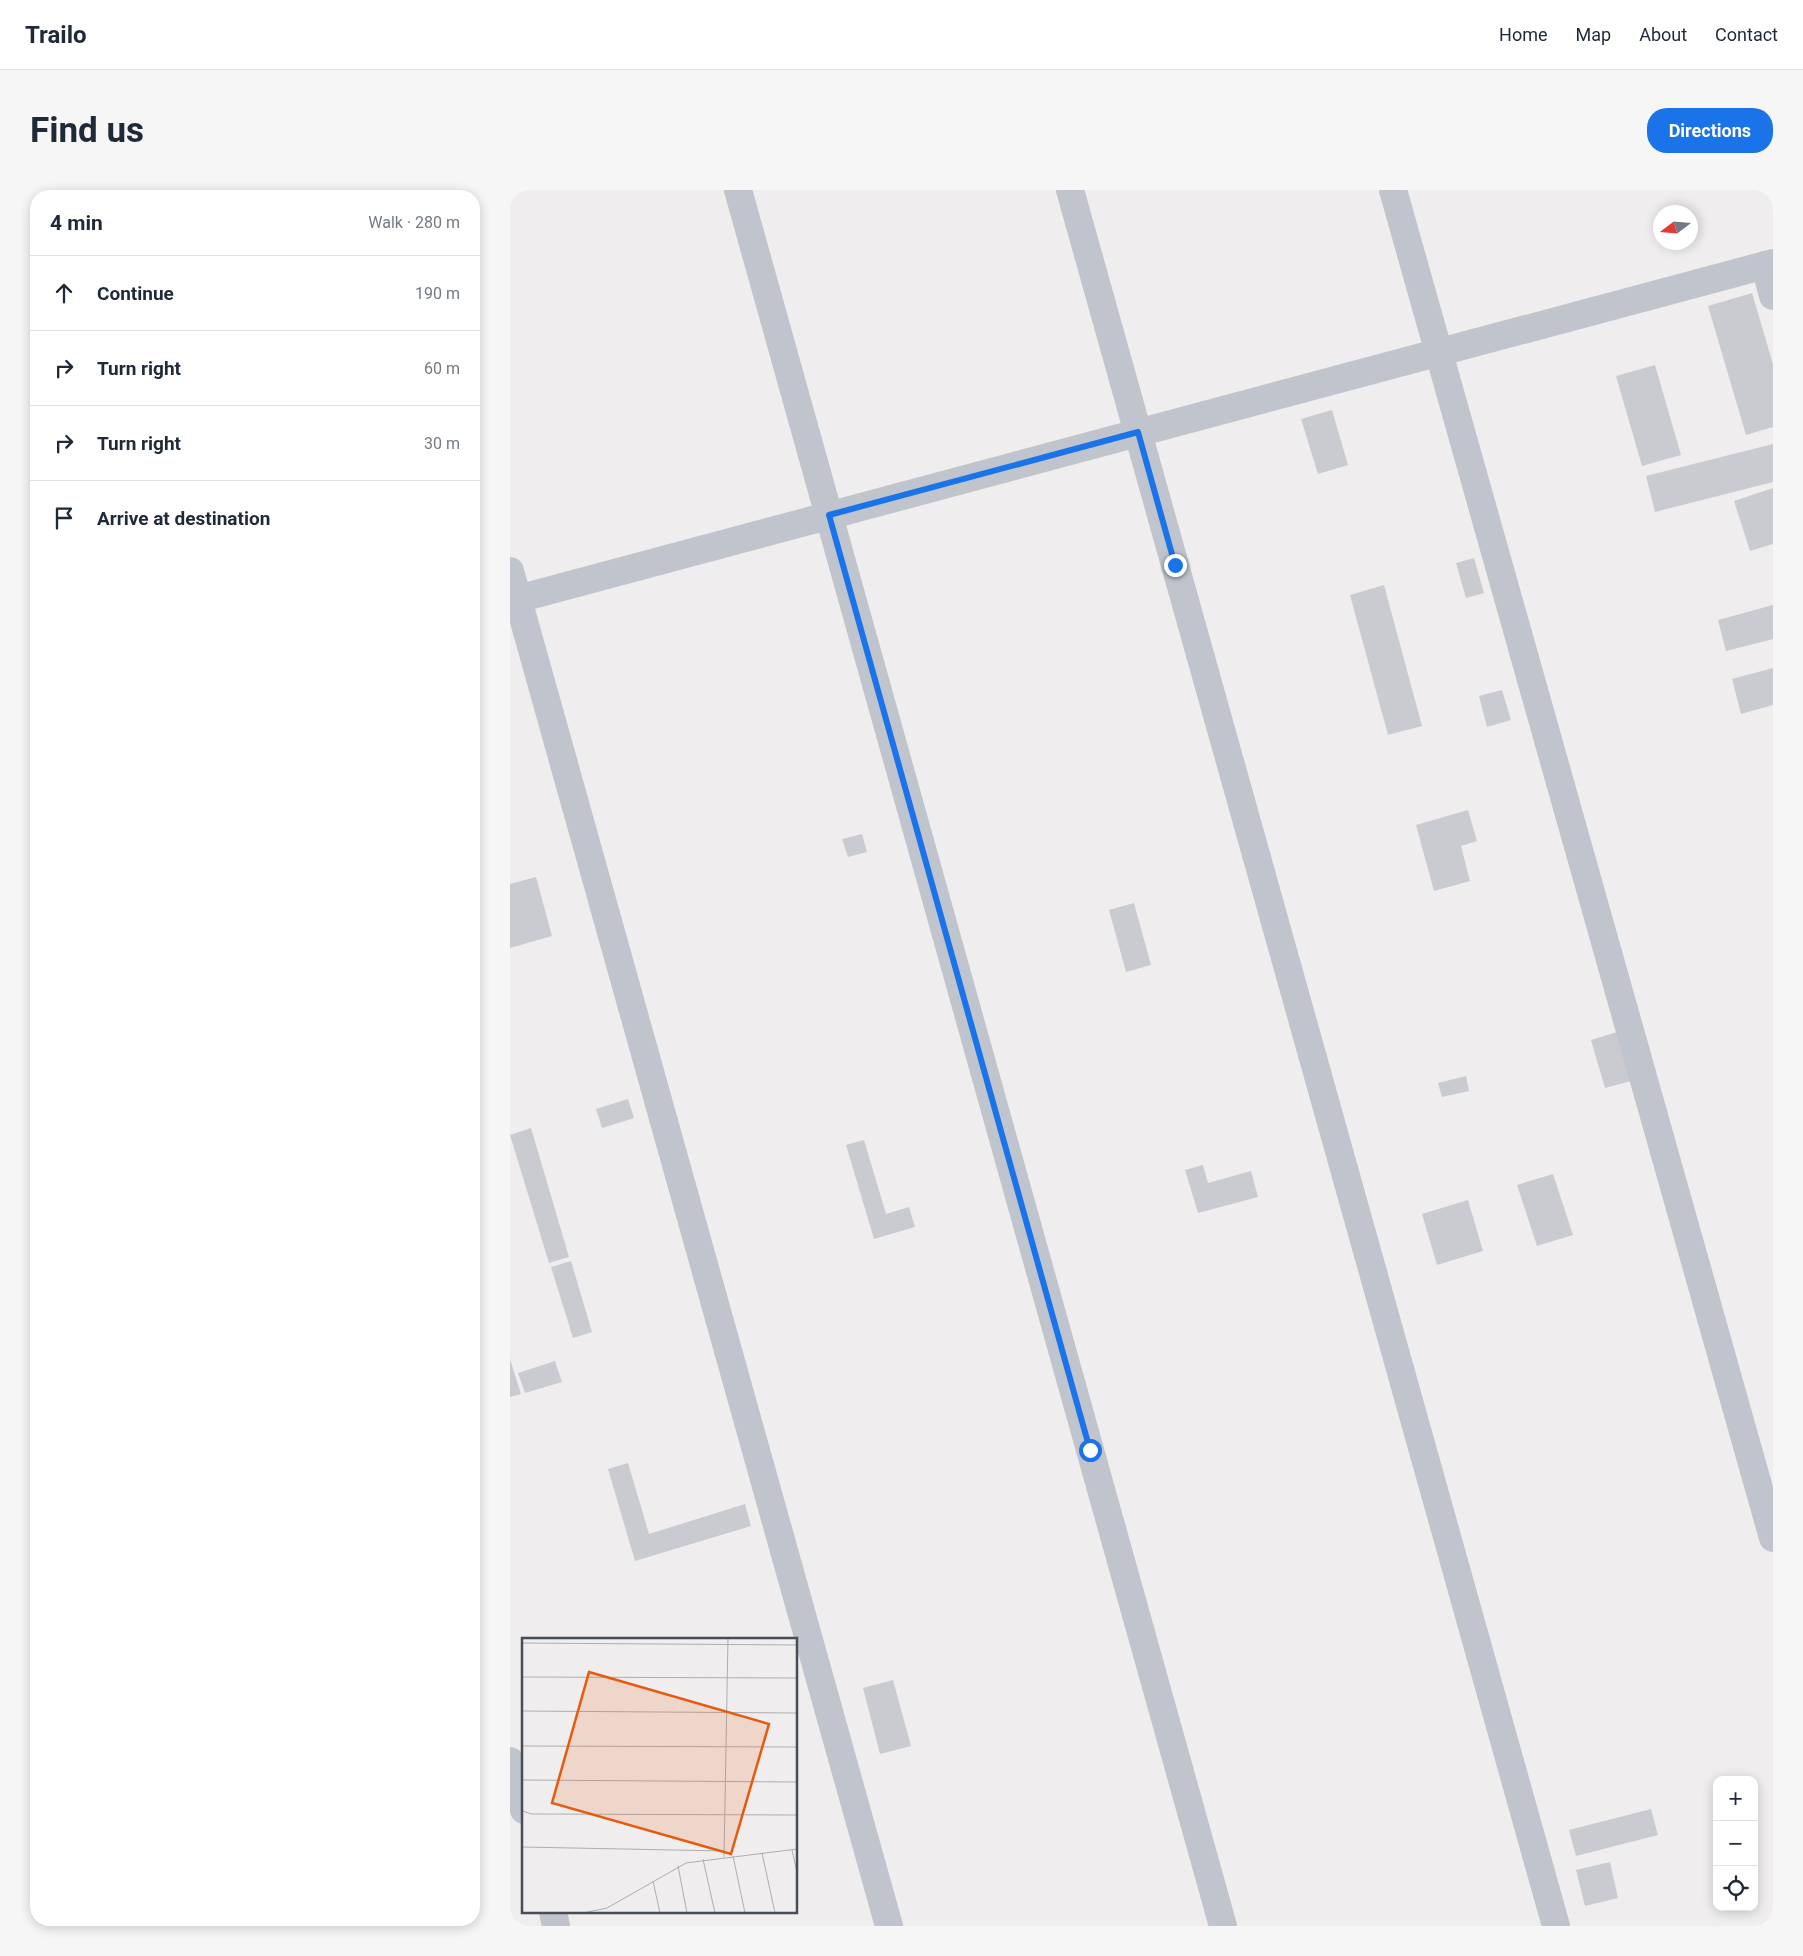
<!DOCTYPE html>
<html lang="en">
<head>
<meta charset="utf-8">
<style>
  body { margin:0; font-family:Roboto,sans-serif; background:#f6f6f7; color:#1f2937 }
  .controls { position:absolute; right:15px; bottom:15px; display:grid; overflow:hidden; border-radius:10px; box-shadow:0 2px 12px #0003 }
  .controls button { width:45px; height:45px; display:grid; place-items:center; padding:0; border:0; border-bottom:1px solid #e0e1e3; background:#fff; color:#1f2937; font:25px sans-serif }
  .compass { position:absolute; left:1143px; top:15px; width:45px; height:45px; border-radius:50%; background:#fff; box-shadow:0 2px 12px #0003; rotate:254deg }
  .stop { position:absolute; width:15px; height:15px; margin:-11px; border:4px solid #1a73e8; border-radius:50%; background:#fff }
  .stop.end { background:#1a73e8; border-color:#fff; box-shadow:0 1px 5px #0008 }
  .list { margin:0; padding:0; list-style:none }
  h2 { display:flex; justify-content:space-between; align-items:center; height:65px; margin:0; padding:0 20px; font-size:21px }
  h2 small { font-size:16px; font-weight:400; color:#747a83 }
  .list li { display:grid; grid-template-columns:32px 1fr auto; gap:15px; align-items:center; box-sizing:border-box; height:75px; padding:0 20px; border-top:1px solid #e0e1e3 }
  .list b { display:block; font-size:19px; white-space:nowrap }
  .list em { font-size:16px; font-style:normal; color:#747a83 }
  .icon { flex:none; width:28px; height:28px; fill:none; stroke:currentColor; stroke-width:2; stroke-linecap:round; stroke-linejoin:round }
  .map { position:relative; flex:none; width:1263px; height:1736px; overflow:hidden; border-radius:20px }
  header { display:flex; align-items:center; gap:30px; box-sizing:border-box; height:70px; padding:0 25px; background:#fff; border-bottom:1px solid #e0e1e3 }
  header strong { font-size:24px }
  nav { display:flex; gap:28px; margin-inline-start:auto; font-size:18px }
  .intro { display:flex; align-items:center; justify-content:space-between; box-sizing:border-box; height:120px; padding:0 30px }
  h1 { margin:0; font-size:35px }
  .button { padding:12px 22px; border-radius:20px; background:#1a73e8; color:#fff; font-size:18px; font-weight:700 }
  main { display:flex; gap:30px; padding:0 30px }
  aside { flex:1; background:#fff; border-radius:20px; box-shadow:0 2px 12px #0003 }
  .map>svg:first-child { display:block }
  .building { fill:#cacbd1 }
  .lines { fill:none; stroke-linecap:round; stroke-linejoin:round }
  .minor { stroke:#bfc4cd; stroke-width:28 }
  .route { stroke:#1a73e8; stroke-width:6 }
  .inset-road { fill:none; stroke:#acadb1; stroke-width:1 }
  .view { fill:#e8590c; fill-opacity:0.15; stroke:#e8590c; stroke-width:2.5 }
  .inset-edge { fill:none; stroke:#474d58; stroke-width:2.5 }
</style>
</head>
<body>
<header>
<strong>Trailo</strong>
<nav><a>Home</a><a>Map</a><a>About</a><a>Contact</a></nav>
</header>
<div class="intro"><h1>Find us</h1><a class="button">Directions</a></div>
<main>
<aside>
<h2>4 min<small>Walk · 280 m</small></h2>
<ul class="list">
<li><svg class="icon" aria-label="ahead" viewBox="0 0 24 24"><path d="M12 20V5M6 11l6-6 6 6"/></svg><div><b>Continue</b></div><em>190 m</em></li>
<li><svg class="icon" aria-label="right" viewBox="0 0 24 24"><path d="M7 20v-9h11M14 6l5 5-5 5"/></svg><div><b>Turn right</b></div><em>60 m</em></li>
<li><svg class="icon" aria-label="right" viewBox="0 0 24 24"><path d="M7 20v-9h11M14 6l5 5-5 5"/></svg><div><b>Turn right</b></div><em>30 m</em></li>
<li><svg class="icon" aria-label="arrive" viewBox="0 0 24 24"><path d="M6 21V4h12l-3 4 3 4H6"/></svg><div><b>Arrive at destination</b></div></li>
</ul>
</aside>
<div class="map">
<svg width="1263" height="1736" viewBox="0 0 1263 1736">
  <rect width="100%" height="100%" fill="#efeded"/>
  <g class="building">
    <path d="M1242 103 1263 174V237L1236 245 1198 116Z"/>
    <path d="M1145 175 1171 265 1132 276 1106 186Z"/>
    <path d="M822 220 838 275 808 284 791 229Z"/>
    <path d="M1263 254V292L1145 322 1136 286Z"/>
    <path d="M1263 298V354L1240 361 1224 311Z"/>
    <path d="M964 368 974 403 956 408 946 373Z"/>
    <path d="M874 395 912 536 878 545 840 405Z"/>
    <path d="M1263 415V449L1216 461 1208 430Z"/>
    <path d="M1263 478V515L1231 524 1222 489Z"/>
    <path d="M992 500 1001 530 977 537 969 506Z"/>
    <path d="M958 620 967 651 951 656 960 691 924 701 906 635Z"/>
    <path d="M352 644 357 662 338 667 332 649Z"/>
    <path d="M26 687 42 746 0 758V694Z"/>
    <path d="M624 713 641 775 616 782 599 720Z"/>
    <path d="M1107 842 1121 891 1095 898 1081 850Z"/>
    <path d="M956 886 959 901 932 907 928 893Z"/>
    <path d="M118 909 124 928 92 938 86 919Z"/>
    <path d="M21 938 59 1067 39 1073 0 945Z"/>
    <path d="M354 950 376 1024 399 1017 405 1037 364 1049 336 955Z"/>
    <path d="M693 975 698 993 741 981 748 1007 688 1023 675 980Z"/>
    <path d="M1043 984 1063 1045 1027 1056 1007 995Z"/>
    <path d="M958 1010 973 1061 927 1075 912 1024Z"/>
    <path d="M61 1071 82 1142 63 1148 41 1077Z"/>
    <path d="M0 1169 11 1204 0 1207Z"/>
    <path d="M45 1171 52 1192 15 1203 8 1183Z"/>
    <path d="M118 1273 139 1344 235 1314 241 1336 125 1371 98 1279Z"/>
    <path d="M383 1490 401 1556 370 1564 353 1498Z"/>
    <path d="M1141 1619 1148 1645 1066 1666 1059 1640Z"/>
    <path d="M1100 1672 1108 1708 1075 1716 1066 1680Z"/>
  </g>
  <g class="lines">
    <g class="minor">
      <path d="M228 0 713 1736"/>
      <path d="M560 0 1046 1736"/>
      <path d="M883 0 1263 1348"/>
      <path d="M1255 75 1263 106"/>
      <path d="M0 381 379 1736"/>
      <path d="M0 411 1263 73"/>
      <path d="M0 1571 14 1620"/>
      <path d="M43 1722 46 1736"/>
    </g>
  </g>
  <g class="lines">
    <path class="route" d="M580 1260 319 325 628 242 665 375"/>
  </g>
  <g transform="translate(12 1448)">
    <rect width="275" height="275" fill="#efeded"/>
    <path class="inset-road" d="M0 5 275 7M0 39 275 40M0 73 275 75M0 108 275 109M0 142 275 144M0 173 10 176 275 177M0 209 202 213M270 212 275 234M240 215 253 275M211 218 223 275M202 219 206 0M181 221 193 275M156 228 165 275M131 243 138 275M61 275 85 270 164 225 275 211"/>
    <path class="view" d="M67 34 247 86 209 216 30 165Z"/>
    <rect width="275" height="275" class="inset-edge"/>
  </g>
</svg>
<div class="controls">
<button>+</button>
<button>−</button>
<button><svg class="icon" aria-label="locate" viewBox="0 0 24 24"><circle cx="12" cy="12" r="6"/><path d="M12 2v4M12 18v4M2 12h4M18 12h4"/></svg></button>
</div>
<svg class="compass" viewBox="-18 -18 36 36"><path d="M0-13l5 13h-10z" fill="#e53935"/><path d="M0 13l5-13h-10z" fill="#747a83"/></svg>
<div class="stop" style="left:580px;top:1260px"></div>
<div class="stop end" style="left:665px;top:375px"></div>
</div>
</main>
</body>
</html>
